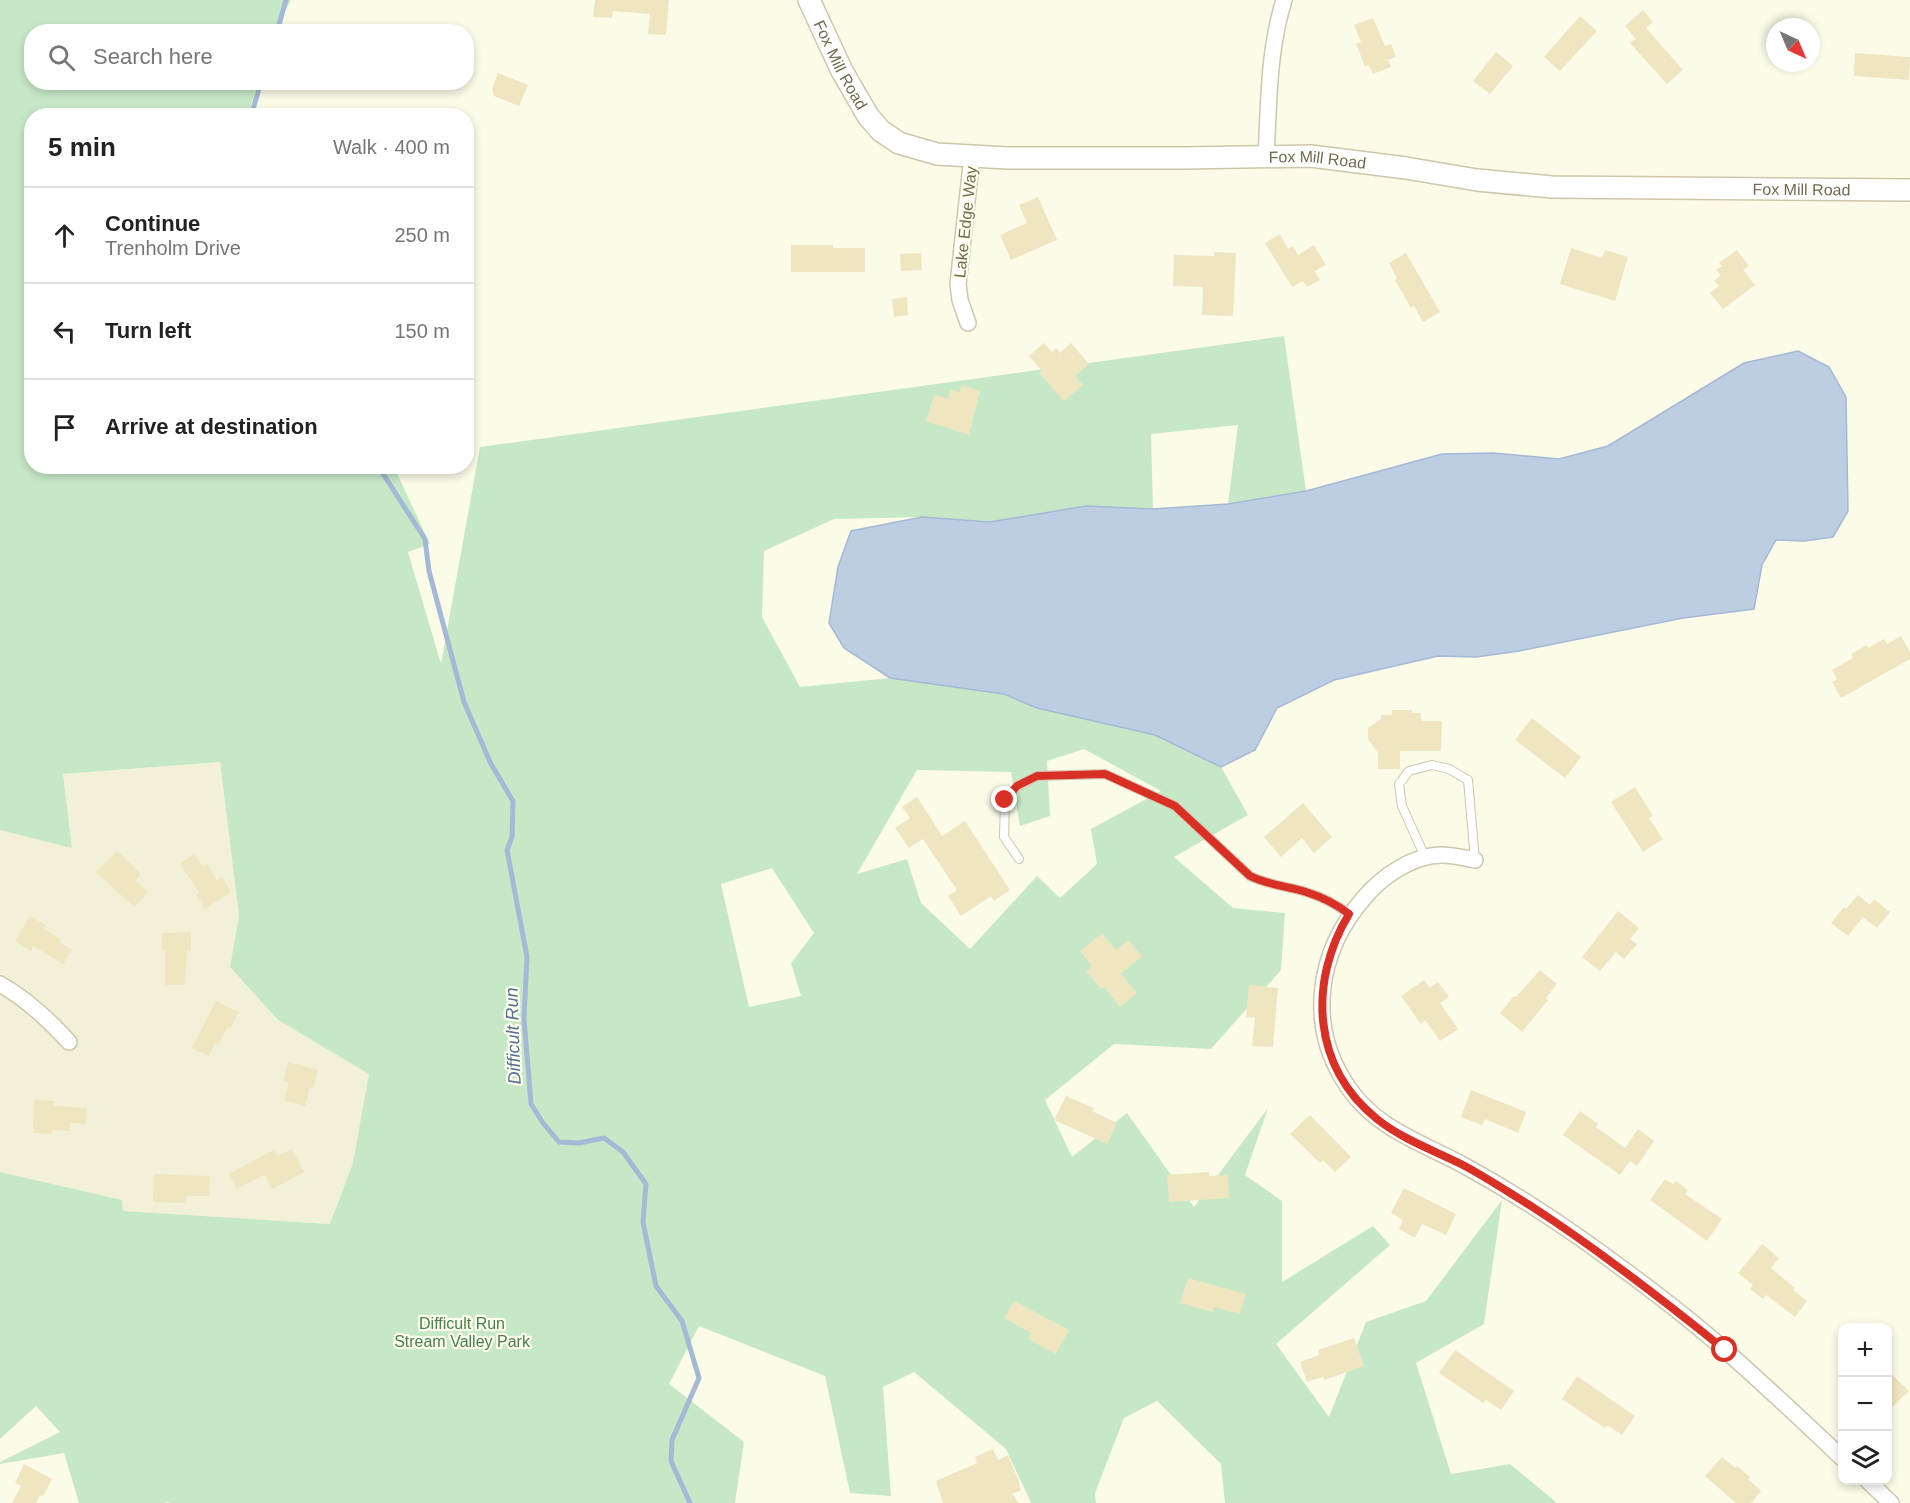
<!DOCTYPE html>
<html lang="en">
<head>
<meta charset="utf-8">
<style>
  body { margin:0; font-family:Helvetica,sans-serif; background:#f2f2f2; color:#222 }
  .controls { position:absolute; right:18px; bottom:18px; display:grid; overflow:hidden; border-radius:12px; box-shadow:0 3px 9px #0003 }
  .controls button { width:54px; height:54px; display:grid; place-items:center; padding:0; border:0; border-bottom:2px solid #e0e0e0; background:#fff; color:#222; font:30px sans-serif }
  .compass { position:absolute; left:1766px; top:18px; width:54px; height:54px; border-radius:50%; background:#fff; box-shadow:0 3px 9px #0003; rotate:136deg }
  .stop { position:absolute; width:18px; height:18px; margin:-14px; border:4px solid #d93025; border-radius:50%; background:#fff }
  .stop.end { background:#d93025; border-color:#fff; box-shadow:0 2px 6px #0008 }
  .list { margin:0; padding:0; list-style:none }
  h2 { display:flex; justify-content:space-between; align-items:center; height:78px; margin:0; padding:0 24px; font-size:26px }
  h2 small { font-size:20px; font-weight:400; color:#767676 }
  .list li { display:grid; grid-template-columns:39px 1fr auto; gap:18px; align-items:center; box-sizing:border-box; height:96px; padding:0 24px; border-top:2px solid #e0e0e0 }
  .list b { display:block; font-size:22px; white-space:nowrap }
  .list p { margin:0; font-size:20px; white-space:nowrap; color:#767676 }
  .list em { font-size:20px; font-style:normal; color:#767676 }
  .icon { flex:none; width:33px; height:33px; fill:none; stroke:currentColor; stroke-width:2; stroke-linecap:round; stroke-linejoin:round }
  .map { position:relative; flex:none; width:1910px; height:1503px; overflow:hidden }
  .search { position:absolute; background:#fff; box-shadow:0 3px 9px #0003; left:24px; top:24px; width:450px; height:66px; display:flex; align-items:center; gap:15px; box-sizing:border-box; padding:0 21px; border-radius:24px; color:#767676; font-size:22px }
  .panel { position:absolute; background:#fff; box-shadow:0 3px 9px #0003; left:24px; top:108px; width:450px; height:366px; border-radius:24px }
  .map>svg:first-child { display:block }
  .residential { fill:#f2f0d6 }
  .green { fill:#c7e8c7; fill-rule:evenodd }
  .water { fill:#bdcee3; stroke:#a4b9d5; stroke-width:1.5 }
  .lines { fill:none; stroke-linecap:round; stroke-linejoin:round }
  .stream { stroke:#a4b9d5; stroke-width:5 }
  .building { fill:#efe5c1 }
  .service-casing { stroke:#ccc7ae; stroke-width:10 }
  .minor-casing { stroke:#ccc7ae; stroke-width:18 }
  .secondary-casing { stroke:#cdc7aa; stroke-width:24 }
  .service { stroke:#fff; stroke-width:8 }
  .minor { stroke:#fff; stroke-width:15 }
  .secondary { stroke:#fff; stroke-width:21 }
  .route { stroke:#d93025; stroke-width:8 }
  .labels { text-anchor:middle; stroke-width:4.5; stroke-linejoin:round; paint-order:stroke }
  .street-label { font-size:16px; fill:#736a4d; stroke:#fefeee }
  .park-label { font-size:16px; fill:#497e4f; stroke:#fefeee }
  .water-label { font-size:18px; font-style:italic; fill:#527199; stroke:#fefeee }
</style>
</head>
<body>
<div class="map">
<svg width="1910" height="1503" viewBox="0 0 1910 1503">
  <rect width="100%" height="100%" fill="#fbfbe8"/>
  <path class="residential" d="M220 762 239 916 230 967 278 1020 384 1082 331 1224 123 1211 121 1200 0 1172V830L72 847 63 774Z"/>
  <path class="green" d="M0 0H291L274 31 32 32V82L258 83 248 115 32 116V466L394 467 430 544 408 552 441 664 480 447 1284 336 1306 491 1228 504 1238 425 1151 434 1153 509 1086 506 990 522 922 517 834 519 764 551 762 617 800 687 890 678 1004 694 1037 708 1156 735 1221 767 1248 815 1174 857 1233 908 1285 913 1281 970 1211 1049 1114 1044 1045 1100 1072 1157 1127 1113 1194 1207 1268 1108 1245 1175 1282 1201V1282L1373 1226 1390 1245 1276 1344 1329 1417 1366 1322 1426 1301 1502 1200 1484 1324 1416 1363 1451 1474 1510 1464 1557 1503H1225L1221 1464 1157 1401 1124 1418 1095 1493 1096 1503H1031L1006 1449 914 1372 883 1387 891 1496 850 1493 825 1376 699 1326 669 1384 744 1442 735 1503H172L167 1502 163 1503H79L64 1453 0 1464V1462L60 1432 36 1406 0 1439V1172L122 1200 123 1211 330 1224 353 1163 369 1074 278 1020 230 967 239 916 220 762 63 774 72 848 0 830ZM1084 749 1161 791 1091 829 1097 864 1060 898 1037 876 970 949 921 903 907 859 857 874 917 770 1011 772 1020 826 1050 816 1047 761ZM772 868 814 933 791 963 801 996 749 1007 721 884Z"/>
  <path class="water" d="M1798 351 1829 367 1846 397 1848 511 1833 537 1804 541 1776 540 1762 565 1754 609 1683 618 1519 651 1476 657 1438 656 1334 680 1277 708 1255 750 1221 767 1155 735 1037 708 1004 694 890 678 844 648 829 623 838 567 851 531 922 517 990 522 1086 506 1153 509 1228 504 1306 491 1442 454 1493 453 1559 459 1608 446 1744 363Z"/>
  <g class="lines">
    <g class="stream">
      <path d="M277 32 286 0"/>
      <path d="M251 116 261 82"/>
      <path d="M378 466 425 539 429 571 464 702 491 764 513 801 512 837 507 850 527 957 524 1019 531 1104 543 1123 559 1142 579 1143 604 1138 623 1152 646 1184 643 1222 656 1286 682 1321 699 1378 672 1440 671 1461 690 1503"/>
    </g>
  </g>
  <g class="building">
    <path d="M595 0H669L666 35 648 34 650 14 613 11 612 18 593 17Z"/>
    <path d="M1643 10 1653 22 1646 28 1683 70 1667 84 1630 43 1636 39 1625 26Z"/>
    <path d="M1580 16 1597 31 1560 71 1544 57Z"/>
    <path d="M1373 18 1385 46 1391 44 1396 57 1388 60 1391 67 1373 74 1369 65 1365 66 1356 44 1361 42 1354 25Z"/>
    <path d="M1496 52 1513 66 1490 94 1473 81Z"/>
    <path d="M1855 53 1910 57 1909 80 1854 76Z"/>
    <path d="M498 73 528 85 519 106 494 96 492 89Z"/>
    <path d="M1038 197 1057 240 1011 260 1000 235 1027 223 1019 205Z"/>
    <path d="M1280 234 1288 249 1293 246 1298 255 1314 245 1326 265 1315 271 1320 280 1307 287 1303 281 1292 287 1265 243Z"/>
    <path d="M791 245H833V248H865V272H791Z"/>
    <path d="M1571 248 1602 258 1605 250 1628 257 1615 301 1560 284Z"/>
    <path d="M1737 250 1749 266 1743 270 1755 285 1723 309 1710 293 1719 286 1714 281 1721 275 1716 270 1722 266 1719 263Z"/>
    <path d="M1214 252 1236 253 1233 316 1202 315 1203 287 1173 286 1174 255 1214 256Z"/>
    <path d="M921 253 922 270 901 271 900 254Z"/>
    <path d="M1406 253 1440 312 1423 322 1414 306 1411 308 1395 280 1397 278 1389 263Z"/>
    <path d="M907 297 908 315 894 317 892 299Z"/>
    <path d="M1044 343 1052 352 1056 348 1060 353 1071 343 1089 364 1075 376 1083 385 1064 401 1039 373 1042 371 1029 356Z"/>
    <path d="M962 385 980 391 969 435 926 421 934 395 948 399 951 389 959 392Z"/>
    <path d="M1901 636 1910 652V659L1841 698 1832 682 1837 679 1832 670 1853 658 1851 654 1867 645 1868 648 1884 639 1887 644Z"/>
    <path d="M1392 710H1412V713H1421V721H1442L1441 751H1400V769H1378V753L1368 739V728L1381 719V715H1392Z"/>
    <path d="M1532 718 1581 757 1565 778 1515 740Z"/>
    <path d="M1635 787 1653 816 1649 818 1663 839 1643 852 1611 802Z"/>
    <path d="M917 797 942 836 965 821 1010 890 994 901 991 896 961 916 948 896 957 890 923 839 909 848 895 828 910 818 902 807Z"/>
    <path d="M1303 803 1332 837 1314 853 1302 838 1281 857 1264 837Z"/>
    <path d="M117 851 141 874 135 880 148 892 134 907 96 872Z"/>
    <path d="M194 854 203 867 207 864 217 880 222 877 231 892 205 909 196 895 199 892 180 864Z"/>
    <path d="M1858 895 1870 905 1874 899 1890 912 1877 928 1863 917 1848 936 1831 923 1844 907 1846 909Z"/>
    <path d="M1618 911 1639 928 1630 939 1637 944 1624 959 1616 952 1600 971 1582 957Z"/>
    <path d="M30 916 46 925 43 929 61 939 59 942 72 950 63 964 33 946 31 951 15 941Z"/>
    <path d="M191 932V951H187L185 985H165V950H162V933Z"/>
    <path d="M1102 933 1116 950 1128 940 1142 956 1121 974 1137 993 1120 1007 1104 987 1101 989 1086 971 1092 966 1080 951Z"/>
    <path d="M1540 970 1557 984 1546 998 1548 1000 1522 1032 1500 1013 1514 996 1516 997Z"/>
    <path d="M1424 980 1430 988 1438 982 1449 997 1440 1003 1458 1029 1440 1041 1425 1020 1421 1024 1401 996Z"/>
    <path d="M1249 985 1278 988 1273 1047 1252 1046 1255 1018 1246 1017Z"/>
    <path d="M216 1001 239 1012 230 1029 227 1028 218 1045 215 1043 209 1056 192 1048Z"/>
    <path d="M288 1062 318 1070 313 1088 310 1087 305 1106 284 1100 289 1082 283 1081Z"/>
    <path d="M1471 1090 1526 1112 1518 1133 1485 1119 1482 1125 1461 1117Z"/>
    <path d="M1066 1096 1094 1108 1092 1111 1117 1123 1107 1144 1054 1120Z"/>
    <path d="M34 1100 54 1101V1106L87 1108 86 1124 70 1123V1131L52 1130V1134L33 1133Z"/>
    <path d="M1580 1111 1598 1124 1596 1127 1625 1148 1638 1129 1654 1141 1637 1166 1630 1161 1620 1175 1563 1135Z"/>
    <path d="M1310 1115 1351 1157 1335 1172 1323 1160 1320 1163 1290 1134Z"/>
    <path d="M292 1149 304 1172 272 1189 265 1175 237 1189 229 1174 274 1150 278 1156Z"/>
    <path d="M1209 1172V1176L1228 1175 1229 1198 1169 1202 1167 1175Z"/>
    <path d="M154 1174 210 1176 209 1196H186L185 1203 153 1202Z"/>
    <path d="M1665 1179 1673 1184 1676 1181 1688 1190 1685 1194 1722 1219 1707 1241 1650 1200Z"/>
    <path d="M1404 1188 1456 1214 1446 1235 1422 1224 1415 1238 1399 1229 1403 1220 1391 1213Z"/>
    <path d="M1762 1244 1779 1258 1771 1268 1795 1288 1793 1290 1807 1301 1795 1317 1766 1295 1763 1299 1750 1289 1753 1285 1738 1273Z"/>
    <path d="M1188 1278 1246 1294 1240 1314 1214 1307 1213 1312 1180 1303Z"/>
    <path d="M1014 1301 1069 1330 1056 1354 1028 1339 1031 1333 1004 1318Z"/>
    <path d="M1354 1338 1364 1366 1324 1380 1323 1377 1307 1382 1300 1362 1319 1355 1318 1350Z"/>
    <path d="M1455 1350 1514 1391 1501 1410 1486 1400 1483 1403 1439 1373Z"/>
    <path d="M1887 1370 1909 1391 1887 1412Z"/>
    <path d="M1577 1376 1635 1416 1622 1435 1607 1425 1605 1428 1562 1399Z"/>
    <path d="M993 1449 998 1460 1008 1455 1020 1484H1019L1021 1490 1012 1494 1019 1503H943L936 1481 977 1463 975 1457Z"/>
    <path d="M1722 1457 1735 1468 1737 1466 1750 1477 1748 1479 1761 1491 1751 1503H1736L1705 1476Z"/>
    <path d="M24 1464 52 1479 43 1496 40 1495 36 1503H12L21 1486 15 1483Z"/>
  </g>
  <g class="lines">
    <defs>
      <g id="service">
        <path d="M1425 857 1402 806 1399 784 1409 771 1432 765 1449 769 1468 780 1475 860"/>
        <path d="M1019 859 1004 837 1005 800 1018 786 1037 776 1105 774 1175 806 1250 876C1268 885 1287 886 1306 892 1322 897 1336 904 1349 914"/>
      </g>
      <g id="minor">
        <path d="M1266 157C1269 104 1268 51 1284 0"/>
        <path d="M968 323 960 300 958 284 972 156"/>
        <path d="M1475 860C1464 858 1452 855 1442 855 1413 855 1381 877 1364 898 1317 952 1306 1026 1348 1087 1376 1129 1423 1143 1465 1166 1505 1188 1545 1213 1583 1240 1632 1275 1681 1311 1726 1351 1766 1386 1804 1422 1842 1458"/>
        <path d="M0 984C27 999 48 1019 69 1042"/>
        <path d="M1867 1480 1891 1503"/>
      </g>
      <g id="secondary">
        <path id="s1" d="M809 0 842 71 868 116 881 131 899 143 937 154 1007 158H1184L1311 156 1406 168 1477 180 1552 187 1910 190"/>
      </g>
    </defs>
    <use href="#service" class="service-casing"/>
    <use href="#minor" class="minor-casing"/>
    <use href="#secondary" class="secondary-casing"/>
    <use href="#service" class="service"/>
    <use href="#minor" class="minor"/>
    <use href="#secondary" class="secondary"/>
  </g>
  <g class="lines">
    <path class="route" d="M1005 800 1017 786 1037 776 1105 774 1175 806 1250 876C1268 885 1287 886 1306 892 1322 897 1336 904 1349 914 1308 982 1312 1067 1377 1119 1402 1139 1433 1150 1461 1164 1486 1177 1508 1192 1531 1206 1599 1250 1662 1299 1725 1350"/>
  </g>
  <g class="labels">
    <g class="street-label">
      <text dy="6" stroke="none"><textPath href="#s1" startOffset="72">Fox Mill Road</textPath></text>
      <text dy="6" stroke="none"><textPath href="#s1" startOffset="592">Fox Mill Road</textPath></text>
      <text dy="6" stroke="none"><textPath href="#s1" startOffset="1078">Fox Mill Road</textPath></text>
      <text transform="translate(965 222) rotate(-84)" y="6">Lake Edge Way</text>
    </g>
    <g class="park-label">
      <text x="462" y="1329">Difficult Run<tspan x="462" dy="18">Stream Valley Park</tspan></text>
    </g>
    <g class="water-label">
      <text transform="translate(513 1036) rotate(-92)" y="6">Difficult Run</text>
    </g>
  </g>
</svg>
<div class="controls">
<button>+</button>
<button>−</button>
<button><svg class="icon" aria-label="layers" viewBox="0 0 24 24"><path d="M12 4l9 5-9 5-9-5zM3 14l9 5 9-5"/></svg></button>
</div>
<svg class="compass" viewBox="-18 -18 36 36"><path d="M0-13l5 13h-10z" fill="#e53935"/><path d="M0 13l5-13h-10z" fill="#767676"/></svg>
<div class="stop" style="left:1725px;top:1350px"></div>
<div class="stop end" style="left:1005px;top:800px"></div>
<div class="search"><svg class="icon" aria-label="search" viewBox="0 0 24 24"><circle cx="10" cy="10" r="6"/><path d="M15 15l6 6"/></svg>Search here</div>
<section class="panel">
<h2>5 min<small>Walk · 400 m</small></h2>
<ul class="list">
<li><svg class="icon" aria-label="ahead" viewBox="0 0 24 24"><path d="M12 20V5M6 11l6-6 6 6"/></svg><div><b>Continue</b><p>Trenholm Drive</p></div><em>250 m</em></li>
<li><svg class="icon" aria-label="left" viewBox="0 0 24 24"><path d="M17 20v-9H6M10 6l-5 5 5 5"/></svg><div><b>Turn left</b></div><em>150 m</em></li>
<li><svg class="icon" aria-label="arrive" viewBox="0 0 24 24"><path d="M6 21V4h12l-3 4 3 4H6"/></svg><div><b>Arrive at destination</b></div></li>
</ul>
</section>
</div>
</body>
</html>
